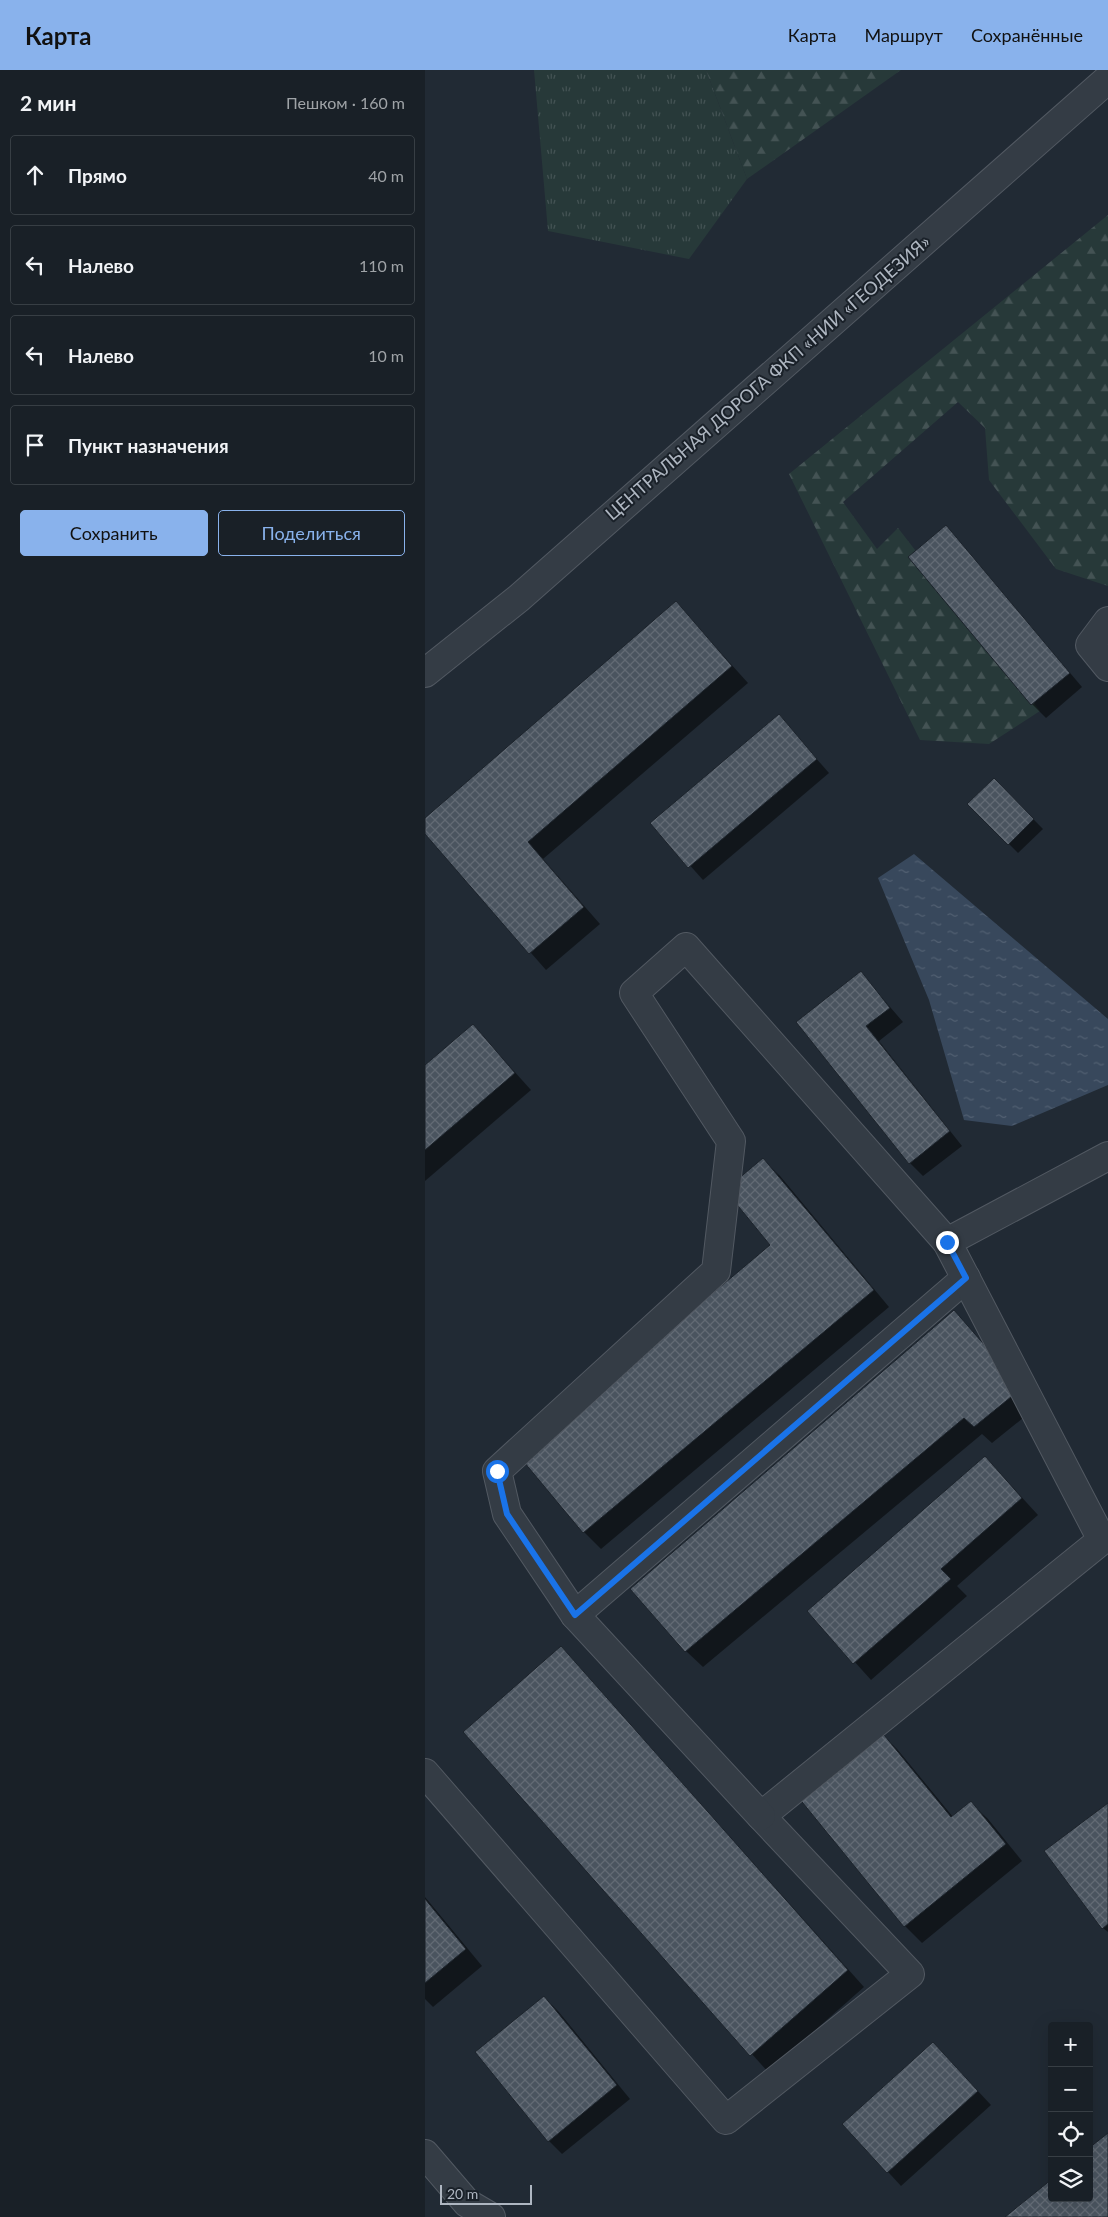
<!DOCTYPE html>
<html lang="ru">
<head>
<meta charset="utf-8">
<style>
  body { margin:0; font-family:Lato,sans-serif; background:#22282f; color:#f1f3f6 }
  .controls { position:absolute; right:15px; bottom:15px; display:grid; overflow:hidden; border-radius:5px; box-shadow:0 5px 20px #0002 }
  .controls button { width:45px; height:45px; display:grid; place-items:center; padding:0; border:0; border-bottom:1px solid #373e44; background:#192027; color:#f1f3f6; font:25px sans-serif }
  .scale { position:absolute; left:15px; bottom:12px; width:92px; box-sizing:border-box; padding-left:5px; border:2px solid #aeb6c1; border-top:0; font-size:14px; line-height:18px; white-space:nowrap; color:#aeb6c1; -webkit-text-stroke:4px #1a2129; paint-order:stroke }
  .stop { position:absolute; width:15px; height:15px; margin:-11px; border:4px solid #1a73e8; border-radius:50%; background:#fff }
  .stop.end { background:#1a73e8; border-color:#fff; box-shadow:0 1px 5px #0008 }
  .list { margin:0; padding:0; list-style:none }
  h2 { display:flex; justify-content:space-between; align-items:center; height:65px; margin:0; padding:0 20px; font-size:21px }
  h2 small { font-size:16px; font-weight:400; color:#9fa3a7 }
  .list li { display:grid; grid-template-columns:32px 1fr auto; gap:15px; align-items:center; box-sizing:border-box; height:80px; margin:0 10px 10px; padding:0 10px; border:1px solid #373e44; border-radius:5px }
  .list b { display:block; font-size:19px; white-space:nowrap }
  .list em { font-size:16px; font-style:normal; color:#9fa3a7 }
  .actions { display:flex; gap:10px; padding:15px 20px }
  .actions a { flex:1; padding:11px 0; border:1px solid #89b2ec; border-radius:5px; text-align:center; font-size:18px; color:#89b2ec }
  .actions .main { background:#89b2ec; color:#111 }
  .icon { flex:none; width:28px; height:28px; fill:none; stroke:currentColor; stroke-width:2; stroke-linecap:round; stroke-linejoin:round }
  .map { position:relative; flex:none; width:683px; height:2147px; overflow:hidden }
  header { display:flex; align-items:center; gap:30px; box-sizing:border-box; height:70px; padding:0 25px; background:#89b2ec; color:#111 }
  header strong { font-size:24px }
  nav { display:flex; gap:28px; margin-inline-start:auto; font-size:18px }
  main { display:flex }
  aside { flex:1; background:#192027 }
  .map>svg:first-child { display:block }
  .grass { fill:url(#grass-tufts) }
  .forest { fill:url(#forest-firs) }
  .water { fill:url(#water-ripples) }
  .shadow { fill:#0007 }
  .building { fill:url(#building-cross-hatch); stroke:#1c232b }
  .lines { fill:none; stroke-linecap:round; stroke-linejoin:round }
  .minor-casing { stroke:#525962; stroke-width:30 }
  .minor { stroke:#343c45; stroke-width:28 }
  .route { stroke:#1a73e8; stroke-width:6 }
  .labels { text-anchor:middle; stroke-width:4; stroke-linejoin:round; paint-order:stroke }
  .street-label { font-size:18px; fill:#aeb6c1; stroke:#1a2129 }
</style>
</head>
<body>
<header>
<strong>Карта</strong>
<nav><a>Карта</a><a>Маршрут</a><a>Сохранённые</a></nav>
</header>
<main>
<aside>
<h2>2 мин<small>Пешком · 160 m</small></h2>
<ul class="list">
<li><svg class="icon" aria-label="ahead" viewBox="0 0 24 24"><path d="M12 20V5M6 11l6-6 6 6"/></svg><div><b>Прямо</b></div><em>40 m</em></li>
<li><svg class="icon" aria-label="left" viewBox="0 0 24 24"><path d="M17 20v-9H6M10 6l-5 5 5 5"/></svg><div><b>Налево</b></div><em>110 m</em></li>
<li><svg class="icon" aria-label="left" viewBox="0 0 24 24"><path d="M17 20v-9H6M10 6l-5 5 5 5"/></svg><div><b>Налево</b></div><em>10 m</em></li>
<li><svg class="icon" aria-label="arrive" viewBox="0 0 24 24"><path d="M6 21V4h12l-3 4 3 4H6"/></svg><div><b>Пункт назначения</b></div></li>
</ul>
<div class="actions"><a class="main">Сохранить</a><a>Поделиться</a></div>
</aside>
<div class="map">
<svg width="683" height="2147" viewBox="0 0 683 2147">
  <defs>
    <pattern id="grass-tufts" width="24" height="20" patternUnits="userSpaceOnUse" patternTransform="scale(1.25)"><rect width="24" height="20" fill="#273939"/><path d="M3 7l-1-3M5 7V3M7 7l1-3M15 17l-1-3M17 17v-4M19 17l1-3" fill="none" stroke="#445354"/></pattern>
    <pattern id="forest-firs" width="22" height="20" patternUnits="userSpaceOnUse" patternTransform="scale(1.25)"><rect width="22" height="20" fill="#273939"/><path d="M5 1l3.5 6h-7zM16 11l3.5 6h-7z" fill="#445354"/></pattern>
    <pattern id="water-ripples" width="26" height="14" patternUnits="userSpaceOnUse" patternTransform="scale(1.25)"><rect width="26" height="14" fill="#38485c"/><path d="M2 4q2-2 4 0t4 0M15 11q2-2 4 0t4 0" fill="none" stroke="#526072"/></pattern>
    <pattern id="building-cross-hatch" width="8" height="8" patternUnits="userSpaceOnUse" patternTransform="scale(1.25)"><rect width="8" height="8" fill="#4a545f"/><path d="M0 0l8 8M0 8l8-8" fill="none" stroke="#626a74"/></pattern>
  </defs>
  <rect width="100%" height="100%" fill="#212a34"/>
  <path class="grass" d="M109 0H281L322 109 264 189 123 161Z"/>
  <g class="forest">
    <path d="M281 0H476L322 109Z"/>
    <path d="M683 145V516L631 499 564 410 560 358 533 332 418 432 452 479 473 458 615 641 564 674 495 670 364 404Z"/>
  </g>
  <path class="water" d="M489 784 683 949V1015L587 1056 539 1050 504 930 453 808Z"/>
  <g class="shadow">
    <path d="M521 457 657 617 621 648 607 634 484 487Z"/>
    <path d="M251 533 323 613 118 789 175 854 121 900 0 762V750Z"/>
    <path d="M354 646 404 703 278 810 227 753Z"/>
    <path d="M569 709 618 759 593 783 544 734Z"/>
    <path d="M435 902 478 952 454 971 537 1076 498 1106 485 1093 373 952Z"/>
    <path d="M48 956 106 1020 0 1111V997Z"/>
    <path d="M338 1090 355 1106 464 1237 176 1479 159 1462 95 1386 347 1175Z"/>
    <path d="M529 1241 613 1336 567 1373 557 1364 278 1597 261 1581Z"/>
    <path d="M560 1387 613 1445 532 1516 542 1526 446 1610 384 1541Z"/>
    <path d="M136 1578 439 1917 343 2002 40 1663Z"/>
    <path d="M455 1662 472 1679 528 1747 546 1733 563 1749 597 1791 497 1873 480 1856Z"/>
    <path d="M683 1735V1862L678 1858Z"/>
    <path d="M0 1827 57 1896 8 1937 0 1929Z"/>
    <path d="M119 1927 133 1941 205 2029 137 2084 124 2071Z"/>
    <path d="M521 1987 566 2035 476 2116 419 2054Z"/>
  </g>
  <g class="building">
    <path d="M521 455 645 603 606 635 483 487Z"/>
    <path d="M251 531 307 596 103 772 159 837 104 884 0 764V748Z"/>
    <path d="M354 644 392 689 263 798 225 753Z"/>
    <path d="M569 708 609 749 583 775 542 734Z"/>
    <path d="M436 901 465 938 441 956 525 1061 484 1094 371 952Z"/>
    <path d="M48 954 90 1003 0 1080V995Z"/>
    <path d="M338 1088 449 1220 158 1463 94 1386 345 1175 300 1120Z"/>
    <path d="M529 1240 597 1318 549 1357 539 1348 260 1582 205 1519Z"/>
    <path d="M560 1386 597 1428 516 1499 526 1509 428 1594 382 1541Z"/>
    <path d="M136 1576 423 1900 325 1986 38 1662Z"/>
    <path d="M455 1660 526 1747 546 1731 581 1774 479 1857 373 1727Z"/>
    <path d="M683 1733V1854L677 1859 619 1781Z"/>
    <path d="M0 1829 41 1879 0 1913Z"/>
    <path d="M119 1926 192 2015 123 2072 50 1982Z"/>
    <path d="M508 1972 553 2021 462 2103 417 2054Z"/>
    <path d="M683 2063V2147H580L627 2109V2128H664V2078Z"/>
  </g>
  <g class="lines">
    <defs>
      <g id="minor">
        <path d="M683 551 665 575 683 597"/>
        <path d="M0 603 94 528 683 9"/>
        <path d="M150 1545 541 1208"/>
        <path d="M0 1703 301 2050 485 1904 336 1746 677 1470 522 1172 683 1086"/>
        <path d="M336 1746 150 1545 82 1444 72 1401 291 1201 306 1071 209 923 261 877 522 1172"/>
        <path d="M0 2084 42 2133 66 2147"/>
      </g>
    </defs>
    <use href="#minor" class="minor-casing"/>
    <use href="#minor" class="minor"/>
  </g>
  <g class="lines">
    <path class="route" d="M72 1401 82 1444 150 1545 541 1208 522 1172"/>
  </g>
  <g class="labels">
    <g class="street-label">
      <text transform="translate(343 308) rotate(-41)" y="6">ЦЕНТРАЛЬНАЯ ДОРОГА ФКП «НИИ «ГЕОДЕЗИЯ»</text>
    </g>
  </g>
</svg>
<div class="controls">
<button>+</button>
<button>−</button>
<button><svg class="icon" aria-label="locate" viewBox="0 0 24 24"><circle cx="12" cy="12" r="6"/><path d="M12 2v4M12 18v4M2 12h4M18 12h4"/></svg></button>
<button><svg class="icon" aria-label="layers" viewBox="0 0 24 24"><path d="M12 4l9 5-9 5-9-5zM3 14l9 5 9-5"/></svg></button>
</div>
<div class="scale">20 m</div>
<div class="stop" style="left:72px;top:1401px"></div>
<div class="stop end" style="left:522px;top:1172px"></div>
</div>
</main>
</body>
</html>
